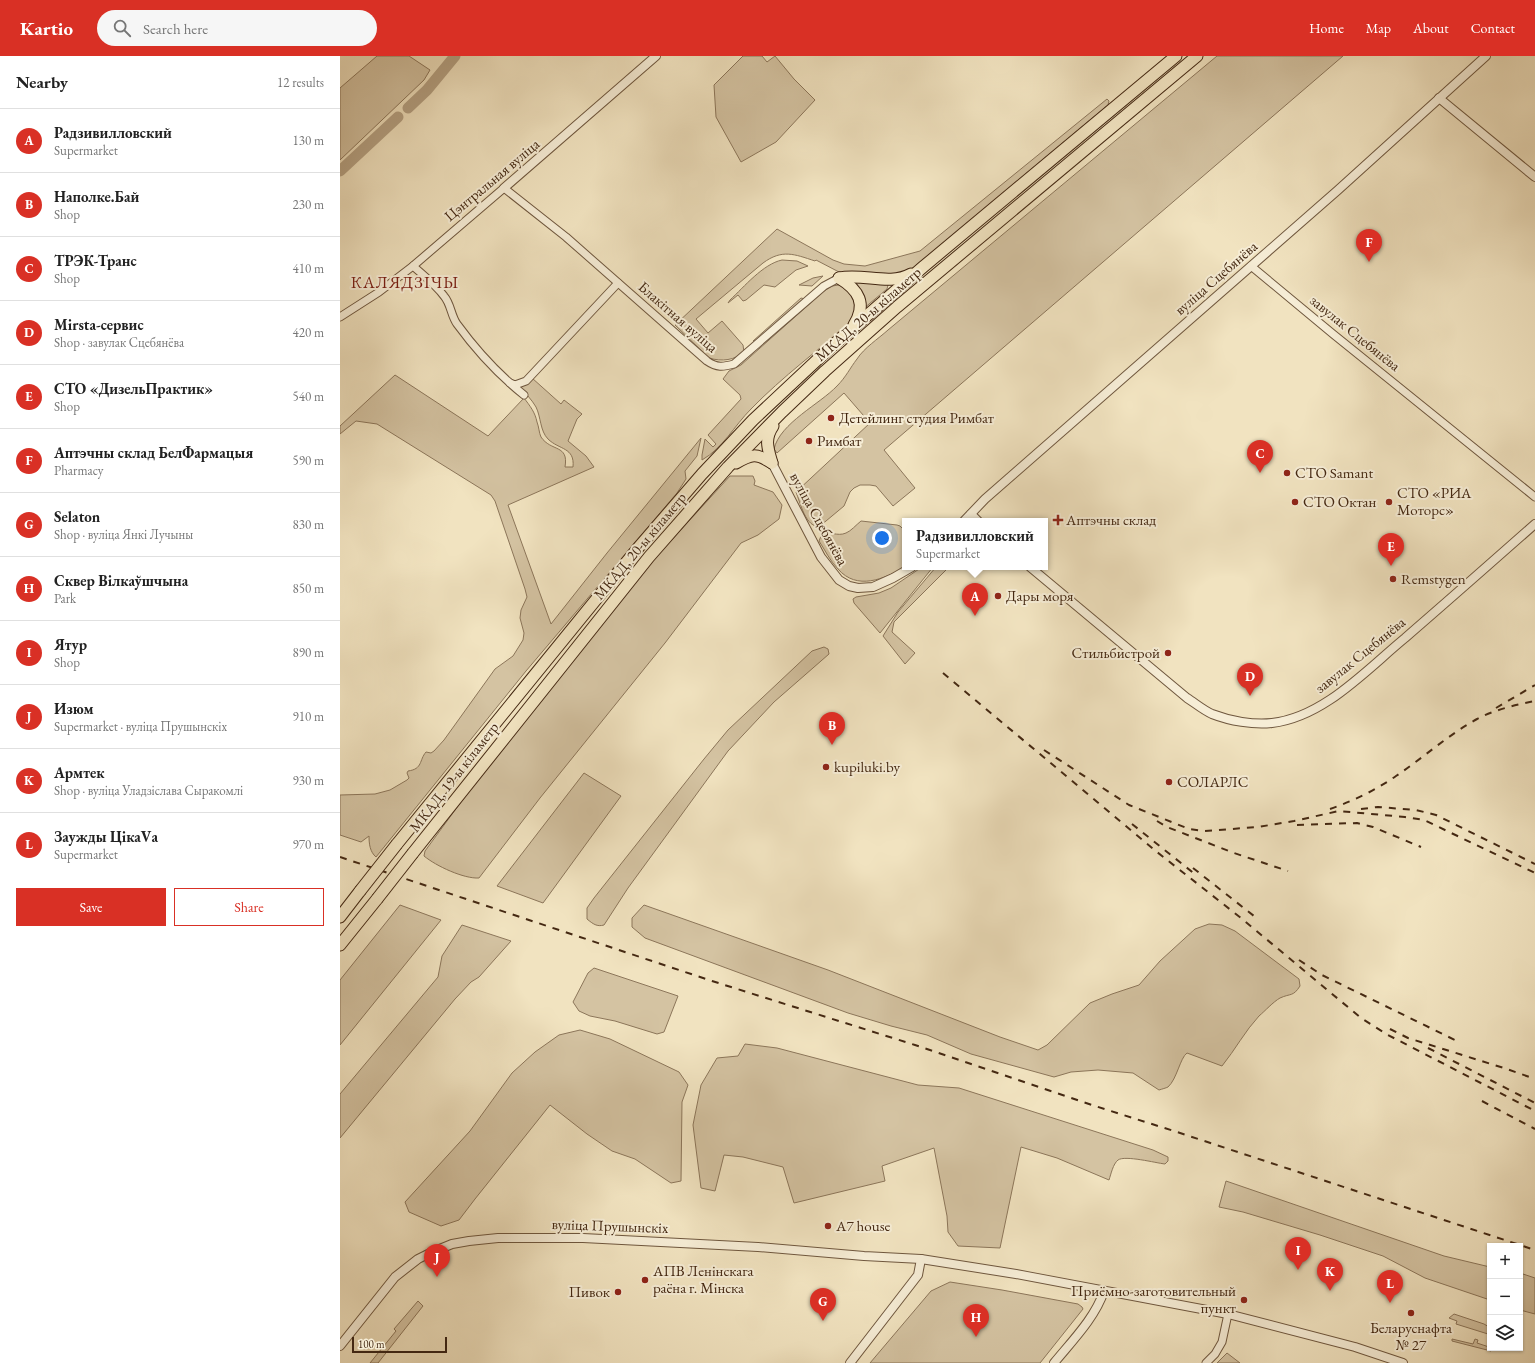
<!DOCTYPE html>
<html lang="en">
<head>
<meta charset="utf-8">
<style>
  body { margin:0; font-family:"EB Garamond",serif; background:#f6f6f6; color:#222 }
  .controls { position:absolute; right:12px; bottom:12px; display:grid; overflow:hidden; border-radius:0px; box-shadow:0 1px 3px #0004 }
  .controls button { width:36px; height:36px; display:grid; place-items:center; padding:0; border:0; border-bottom:1px solid #e0e0e0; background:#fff; color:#222; font:20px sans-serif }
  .scale { position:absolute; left:12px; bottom:10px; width:95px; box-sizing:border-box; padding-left:4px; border:2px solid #442812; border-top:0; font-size:11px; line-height:14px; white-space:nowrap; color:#442812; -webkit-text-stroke:3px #f6edd6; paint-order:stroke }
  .you { position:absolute; left:542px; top:482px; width:14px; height:14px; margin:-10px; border:3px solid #fff; border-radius:50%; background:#1a73e8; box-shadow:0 0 0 6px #1a73e833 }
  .badge { display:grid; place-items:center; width:26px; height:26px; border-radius:50%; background:#d93025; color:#fff; font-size:13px; font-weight:700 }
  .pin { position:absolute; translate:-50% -33px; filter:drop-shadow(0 1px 2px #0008) }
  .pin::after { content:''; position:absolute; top:21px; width:14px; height:12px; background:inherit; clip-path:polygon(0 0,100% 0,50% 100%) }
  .popup { position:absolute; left:562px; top:462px; width:146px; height:52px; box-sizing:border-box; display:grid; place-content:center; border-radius:0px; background:#fff; filter:drop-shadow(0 1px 3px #0005); font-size:13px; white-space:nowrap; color:#767676 }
  .popup b { font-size:15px; color:#222 }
  .popup::after { content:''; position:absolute; left:50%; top:100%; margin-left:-8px; border:8px solid transparent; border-top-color:#fff }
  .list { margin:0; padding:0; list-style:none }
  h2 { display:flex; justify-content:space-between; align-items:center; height:52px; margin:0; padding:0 16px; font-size:17px }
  h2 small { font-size:13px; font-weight:400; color:#767676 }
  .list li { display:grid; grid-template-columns:26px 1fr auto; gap:12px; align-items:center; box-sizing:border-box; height:64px; padding:0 16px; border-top:1px solid #e0e0e0 }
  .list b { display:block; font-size:15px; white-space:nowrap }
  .list p { margin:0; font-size:13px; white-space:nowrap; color:#767676 }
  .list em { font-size:13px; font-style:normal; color:#767676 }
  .actions { display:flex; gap:8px; padding:12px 16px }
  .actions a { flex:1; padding:9px 0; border:1px solid #d93025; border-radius:0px; text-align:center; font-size:14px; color:#d93025 }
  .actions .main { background:#d93025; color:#fff }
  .icon { flex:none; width:22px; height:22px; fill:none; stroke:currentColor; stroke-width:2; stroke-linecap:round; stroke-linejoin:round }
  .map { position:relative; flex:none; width:1195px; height:1307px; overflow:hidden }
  header { display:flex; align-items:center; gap:24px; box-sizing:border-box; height:56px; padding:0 20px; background:#d93025; color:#fff }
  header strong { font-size:19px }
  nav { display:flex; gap:22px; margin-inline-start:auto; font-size:14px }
  .search { width:280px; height:36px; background:#f6f6f6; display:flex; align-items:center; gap:10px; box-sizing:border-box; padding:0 14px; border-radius:22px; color:#767676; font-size:15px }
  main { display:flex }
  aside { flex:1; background:#fff }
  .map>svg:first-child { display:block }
  .green { fill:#d4c3a2; stroke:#8c765a }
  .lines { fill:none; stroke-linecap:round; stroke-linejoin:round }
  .river { stroke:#b6a385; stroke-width:11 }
  .minor-casing { stroke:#6f573e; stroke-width:9 }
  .tertiary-casing { stroke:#6f573e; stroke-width:10 }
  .trunk-casing { stroke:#442812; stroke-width:13 }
  .minor { stroke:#f6edd6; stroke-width:7 }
  .tertiary { stroke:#f6edd6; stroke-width:8 }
  .trunk { stroke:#f1e3c0; stroke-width:11 }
  .rail { stroke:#442812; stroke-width:2; stroke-dasharray:7 7; stroke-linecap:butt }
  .trunk-bridge-casing { stroke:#442812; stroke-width:13; stroke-linecap:butt }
  .trunk-bridge { stroke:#f1e3c0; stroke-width:11 }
  .poi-dot { fill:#8f2418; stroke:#f6edd6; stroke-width:1.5 }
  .labels { text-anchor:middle; stroke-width:4; stroke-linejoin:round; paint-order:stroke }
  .street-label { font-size:15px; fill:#442812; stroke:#f6edd6 }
  .poi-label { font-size:15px; fill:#442812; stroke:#f6edd6; text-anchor:start }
  .quarter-label { font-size:17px; letter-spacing:1px; fill:#7a1f14; stroke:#f6edd6 }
</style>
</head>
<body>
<header>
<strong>Kartio</strong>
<div class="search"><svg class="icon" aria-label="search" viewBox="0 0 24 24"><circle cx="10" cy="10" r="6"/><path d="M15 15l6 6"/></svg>Search here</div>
<nav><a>Home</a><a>Map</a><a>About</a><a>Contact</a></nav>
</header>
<main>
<aside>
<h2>Nearby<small>12 results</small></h2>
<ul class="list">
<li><span class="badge">A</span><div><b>Радзивилловский</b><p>Supermarket</p></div><em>130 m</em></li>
<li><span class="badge">B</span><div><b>Наполке.Бай</b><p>Shop</p></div><em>230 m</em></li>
<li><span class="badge">C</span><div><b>ТРЭК-Транс</b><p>Shop</p></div><em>410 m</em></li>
<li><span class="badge">D</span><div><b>Mirsta-сервис</b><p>Shop · завулак Сцебянёва</p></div><em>420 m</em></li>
<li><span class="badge">E</span><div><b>СТО «ДизельПрактик»</b><p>Shop</p></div><em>540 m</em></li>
<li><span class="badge">F</span><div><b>Аптэчны склад БелФармацыя</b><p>Pharmacy</p></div><em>590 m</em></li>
<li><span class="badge">G</span><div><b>Selaton</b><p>Shop · вуліца Янкі Лучыны</p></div><em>830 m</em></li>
<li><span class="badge">H</span><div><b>Сквер Вілкаўшчына</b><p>Park</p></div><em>850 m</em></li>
<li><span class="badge">I</span><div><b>Ятур</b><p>Shop</p></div><em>890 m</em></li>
<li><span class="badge">J</span><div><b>Изюм</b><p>Supermarket · вуліца Прушынскіх</p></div><em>910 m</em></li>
<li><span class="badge">K</span><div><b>Армтек</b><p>Shop · вуліца Уладзіслава Сыракомлі</p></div><em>930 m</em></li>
<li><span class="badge">L</span><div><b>Заужды ЦікаVа</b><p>Supermarket</p></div><em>970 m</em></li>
</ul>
<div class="actions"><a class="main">Save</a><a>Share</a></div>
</aside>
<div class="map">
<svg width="1195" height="1307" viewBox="0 0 1195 1307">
  <rect width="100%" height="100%" fill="#f1e3c0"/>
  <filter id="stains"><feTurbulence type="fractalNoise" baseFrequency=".005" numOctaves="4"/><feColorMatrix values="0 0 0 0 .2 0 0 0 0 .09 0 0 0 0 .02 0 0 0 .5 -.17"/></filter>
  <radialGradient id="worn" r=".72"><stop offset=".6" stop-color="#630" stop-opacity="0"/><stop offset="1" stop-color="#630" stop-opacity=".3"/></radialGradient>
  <g class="green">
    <path d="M37 0H69L90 14 84 24 0 104V32Z"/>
    <path d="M403 0H422L427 6 435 0 454 23 475 44 436 86 401 106 376 61 374 29Z"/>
    <path d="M877 0H1003L544 394 575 432 553 450 536 430 530 429H520L514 432 510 436 504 450 480 470C466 473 460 446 456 436L530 367 504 337 437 397 434 393C440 367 480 348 497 330 506 321 510 312 517 303 524 292 538 283 548 274Z"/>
    <path d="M767 43 769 45 768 49 572 213 561 219 511 218 499 216 476 204 475 205C454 198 442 193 423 207L356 263 368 277 382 265 403 289 404 296C395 304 382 306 369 302L335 269 437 173 493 204 504 208 525 210 580 195Z"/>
    <path d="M442 204 457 205 468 210 456 214 435 231 424 229 406 244 403 245 398 239 388 247 390 244C404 231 423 208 442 204Z"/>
    <path d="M483 220 472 230 459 229 473 222Z"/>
    <path d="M508 223 545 225 548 229 547 233 523 253C523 237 522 232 508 223Z"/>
    <path d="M499 229 506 231 515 240 516 262C481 292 442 321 411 353 394 370 383 392 362 404V399L365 383 373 391 376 388 368 379 401 343 400 339 383 323 389 315 401 309 484 235 492 230Z"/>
    <path d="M461 242 465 243 417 285H413Z"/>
    <path d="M55 319 148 380 184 342C190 350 195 356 197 366 199 371 199 377 201 381 211 396 229 388 225 411H233C235 391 219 394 208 383 200 375 201 361 196 351 192 344 186 338 181 332L182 329 192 322 221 348 224 344 242 358 237 363 228 385 246 400 254 411 168 449 211 568 267 497 361 382 357 400 345 415 346 423 337 437 186 615 36 801C30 796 29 788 29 780L21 786 0 779V739L35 738 50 734 67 724 69 722 67 717 68 715C83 713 79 704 86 696L91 697 94 695 104 684 155 613 173 600 183 584 184 577 180 562 181 554 187 541 185 533 155 445 151 439 37 368 16 365 0 378V370Z"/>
    <path d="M390 420H413L415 425 414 429 433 436 442 449 439 463 418 479 401 487 325 587 200 742 139 822C124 823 96 810 84 800L85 795 143 716 306 512Z"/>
    <path d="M521 465 557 469 560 470 565 475V511C544 523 517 535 498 513 490 505 485 494 479 485L481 480C490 474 497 481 506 477 511 475 516 469 521 465Z"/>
    <path d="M582 511H593L540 577 514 547 513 543 516 541 539 537 551 532Z"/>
    <path d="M596 511H609L554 566 552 576 575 597 565 608 543 580 558 556Z"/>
    <path d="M484 591 488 593 489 598 434 646 388 695 288 832 264 869C257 871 253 868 247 863V852L254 842 364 703 388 674 472 595Z"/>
    <path d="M244 717 281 740 203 847 157 830Z"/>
    <path d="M60 849 101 864 0 989V924Z"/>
    <path d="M304 849 488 914 660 981 698 994 707 989 750 947 772 938 799 929 820 905 855 873 869 868 882 869 895 875 959 923 960 930C953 941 951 937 940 942 933 946 925 955 919 960 905 975 895 994 882 1010L847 997C840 1002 837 1023 828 1031 826 1032 822 1033 819 1034L793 1017 758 1014 731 1016 714 1021 631 998 587 979 551 970 508 957 305 882 292 871V862Z"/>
    <path d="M122 869 171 885 139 921 131 926 115 943 0 1082V1038L98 921 102 900Z"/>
    <path d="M254 912 338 940 324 976 317 978 275 965 250 960 239 955 233 946 248 917Z"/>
    <path d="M240 974 270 983 339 1016 348 1029 342 1046 341 1125 331 1127 295 1103 272 1095 247 1078 210 1049 135 1143 119 1164 101 1170 69 1156 65 1146 130 1075 172 1017 195 996 219 979Z"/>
    <path d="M405 988 437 992 578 1029 619 1032 813 1094 828 1101V1105L825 1108C816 1107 785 1099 778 1104 773 1108 771 1118 769 1124L717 1102 681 1091 660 1192 618 1190 608 1176 607 1160 594 1092 542 1110 545 1125 454 1147 443 1111 403 1101 384 1099 375 1135 361 1132 353 1069 361 1029 377 1002 398 1000Z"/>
    <path d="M886 1125 1104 1200 1150 1211V1244L1085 1222 1043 1200 980 1179 903 1156 879 1151Z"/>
    <path d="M1180 1217 1195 1222V1258L1180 1254Z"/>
    <path d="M610 1226 662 1234 738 1248 742 1251 743 1253 700 1307H530L591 1235Z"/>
    <path d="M78 1245 83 1250 38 1307H30L56 1275 54 1273Z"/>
    <path d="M1114 1258 1144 1268 1149 1271 1150 1276 1148 1278 1116 1268 1117 1265 1109 1262Z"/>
    <path d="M1112 1283 1133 1288 1135 1283 1138 1284 1137 1287 1152 1292 1151 1295 1112 1285Z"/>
    <path d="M887 1297 900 1307H877Z"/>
  </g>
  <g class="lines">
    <g class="river">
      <path d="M68 52 87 34 115 0"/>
      <path d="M0 115 58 61"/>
    </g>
    <defs>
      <g id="minor">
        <path d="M73 210C83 219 96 229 104 240 111 248 111 260 117 268 136 294 159 319 184 339"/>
        <path d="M911 210 993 278 1195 441"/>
        <path d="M0 261 39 236 73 210 164 132 226 181 367 305C377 312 383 311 394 308L484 230 499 222"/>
        <path d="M170 327 175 329 186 325 278 227"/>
        <path d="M866 1307 875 1298 882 1286 888 1258"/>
      </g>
      <g id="tertiary">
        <path d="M1099 42 1195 121"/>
        <path d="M164 132 316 0"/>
        <path d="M432 407 481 501 499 524 509 530 518 532 533 531 553 522 572 511"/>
        <path d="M631 458 638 465"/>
        <path d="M624 465 645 443 998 134 1146 0"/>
        <path d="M690 511 847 642C855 647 863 654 872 658 890 665 913 669 932 667 984 661 1026 614 1065 582 1109 544 1152 506 1195 468"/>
        <path d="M0 1290 55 1221 78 1203 90 1197 112 1188 129 1185 158 1182H243L418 1191 524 1200 581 1203 676 1218 888 1258 1015 1291 1063 1307"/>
        <path d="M510 1307 578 1219 581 1203"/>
        <path d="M714 1307C732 1285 755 1262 764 1235"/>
      </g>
      <g id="trunk">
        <path d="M499 222C524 217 549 230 571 218"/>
        <path d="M499 222C519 234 527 248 514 269"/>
        <path d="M396 407C412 398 416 397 432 407"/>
        <path d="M432 407C428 393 424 383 433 370"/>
        <path d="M57 788 298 492 362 418 413 364 492 290 583 211 836 0"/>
        <path d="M73 797 309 501 388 411 442 356 485 315 557 251 857 0"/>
        <path d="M0 861 20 835"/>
        <path d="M0 889 37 843"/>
      </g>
    </defs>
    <use href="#minor" class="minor-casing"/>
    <use href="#tertiary" class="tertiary-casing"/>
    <use href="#trunk" class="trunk-casing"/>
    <use href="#minor" class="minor"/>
    <use href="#tertiary" class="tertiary"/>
    <use href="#trunk" class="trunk"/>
    <g class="rail">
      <path d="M603 617 817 796 901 862 1021 962 1048 979 1195 1055"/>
      <path d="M1156 652 1195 629"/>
      <path d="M704 694 789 749 849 773 865 775 918 771 954 765 999 755 1065 761 1084 764 1195 817"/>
      <path d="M990 753C1013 745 1036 734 1056 720 1083 702 1108 679 1137 663 1154 654 1175 649 1195 645"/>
      <path d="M1021 753 1038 751 1076 754 1096 759 1195 808"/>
      <path d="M817 765 827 771 894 797 948 815"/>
      <path d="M792 768 856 819"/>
      <path d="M957 769 1017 767 1033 771 1081 791"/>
      <path d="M0 801 372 925 575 989 755 1050 837 1076 1195 1194"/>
      <path d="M853 812 919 864"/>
      <path d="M959 904 982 919 1119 986"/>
      <path d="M1050 973 1068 982 1167 1013 1195 1023"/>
      <path d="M1088 992 1195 1047"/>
      <path d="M1142 1045 1195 1073"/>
    </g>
    <defs>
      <g id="trunk-bridge">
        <path d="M20 835 57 788"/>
        <path d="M37 843 73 797"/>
      </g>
    </defs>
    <use href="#trunk-bridge" class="trunk-bridge-casing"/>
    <use href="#trunk-bridge" class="trunk-bridge"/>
  </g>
  <g class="poi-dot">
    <circle cx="491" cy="362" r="4"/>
    <circle cx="469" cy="385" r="4"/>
    <circle cx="947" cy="417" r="4"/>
    <circle cx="955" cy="446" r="4"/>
    <circle cx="1049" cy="446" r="4"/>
    <path d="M716 458h4v4h4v4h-4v4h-4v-4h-4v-4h4z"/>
    <circle cx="1053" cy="523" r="4"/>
    <circle cx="658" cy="540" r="4"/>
    <circle cx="828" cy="597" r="4"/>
    <circle cx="486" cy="711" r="4"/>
    <circle cx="829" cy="726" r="4"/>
    <circle cx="488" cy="1170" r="4"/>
    <circle cx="305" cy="1224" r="4"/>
    <circle cx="278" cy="1236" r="4"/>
    <circle cx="904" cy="1244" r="4"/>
    <circle cx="1071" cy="1257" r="4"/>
  </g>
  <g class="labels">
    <g class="street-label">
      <text transform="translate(152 124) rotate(-40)" y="5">Цэнтральная вуліца</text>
      <text transform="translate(876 222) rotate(-41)" y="5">вуліца Сцебянёва</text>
      <text transform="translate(528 258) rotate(-41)" y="5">МКАД, 20-ы кіламетр</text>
      <text transform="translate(338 261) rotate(41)" y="5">Блакітная вуліца</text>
      <text transform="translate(1015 277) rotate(39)" y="5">завулак Сцебянёва</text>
      <text transform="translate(479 463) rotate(61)" y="5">вуліца Сцебянёва</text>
      <text transform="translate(300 490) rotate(-50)" y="5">МКАД, 20-ы кіламетр</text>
      <text transform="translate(1020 599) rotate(-39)" y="5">завулак Сцебянёва</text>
      <text transform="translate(114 721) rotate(-52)" y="5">МКАД, 19-ы кіламетр</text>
      <text transform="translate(270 1170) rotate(2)" y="5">вуліца Прушынскіх</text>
    </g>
    <g class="poi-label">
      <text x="499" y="367">Детейлинг студия Римбат</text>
      <text x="477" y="390">Римбат</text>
      <text x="955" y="422">СТО Samant</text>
      <text x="1057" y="442">СТО «РИА<tspan x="1057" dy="17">Моторс»</tspan></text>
      <text x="963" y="451">СТО Октан</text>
      <text x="726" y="469">Аптэчны склад</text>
      <text x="1061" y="528">Remstygen</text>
      <text x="666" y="545">Дары моря</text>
      <text x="820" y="602" text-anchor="end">Стильбистрой</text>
      <text x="494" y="716">kupiluki.by</text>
      <text x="837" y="731">СОЛАРЛС</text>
      <text x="496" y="1175">A7 house</text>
      <text x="313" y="1220">АПВ Ленінскага<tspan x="313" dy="17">раёна г. Мінска</tspan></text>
      <text x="896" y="1240" text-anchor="end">Приёмно-заготовительный<tspan x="896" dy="17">пункт</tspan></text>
      <text x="270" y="1241" text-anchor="end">Пивок</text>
      <text x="1071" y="1277" text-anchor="middle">Беларуснафта<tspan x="1071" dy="17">№ 27</tspan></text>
    </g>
    <g class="quarter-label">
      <text x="65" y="232">КАЛЯДЗІЧЫ</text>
    </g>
  </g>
  <rect width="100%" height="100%" filter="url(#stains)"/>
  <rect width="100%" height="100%" fill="url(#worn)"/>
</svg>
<div class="controls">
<button>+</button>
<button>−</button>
<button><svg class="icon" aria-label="layers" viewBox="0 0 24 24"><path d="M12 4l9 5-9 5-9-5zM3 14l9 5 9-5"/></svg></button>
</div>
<div class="scale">100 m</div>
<div class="you"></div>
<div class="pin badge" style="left:635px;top:560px">A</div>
<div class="popup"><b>Радзивилловский</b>Supermarket</div>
<div class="pin badge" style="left:492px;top:689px">B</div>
<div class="pin badge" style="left:920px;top:417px">C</div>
<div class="pin badge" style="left:910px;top:640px">D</div>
<div class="pin badge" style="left:1051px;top:510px">E</div>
<div class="pin badge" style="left:1029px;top:206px">F</div>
<div class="pin badge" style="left:483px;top:1265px">G</div>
<div class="pin badge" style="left:636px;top:1281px">H</div>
<div class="pin badge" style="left:958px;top:1214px">I</div>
<div class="pin badge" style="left:97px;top:1221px">J</div>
<div class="pin badge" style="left:990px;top:1235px">K</div>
<div class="pin badge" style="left:1050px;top:1247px">L</div>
</div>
</main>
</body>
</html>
